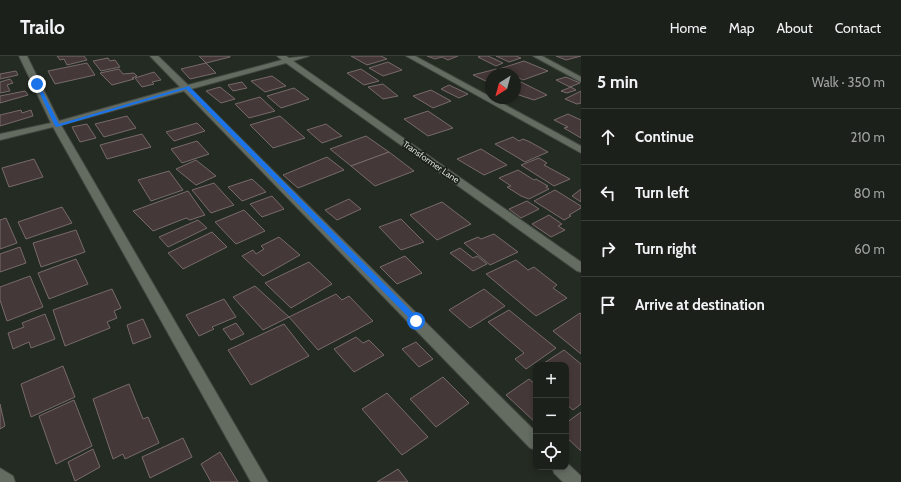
<!DOCTYPE html>
<html lang="en">
<head>
<meta charset="utf-8">
<style>
  body { margin:0; font-family:Cabin,sans-serif; background:#242823; color:#f1f3f6 }
  .controls { position:absolute; right:12px; bottom:12px; display:grid; overflow:hidden; border-radius:8px; box-shadow:0 2px 6px #0003 }
  .controls button { width:36px; height:36px; display:grid; place-items:center; padding:0; border:0; border-bottom:1px solid #393e39; background:#1b201a; color:#f1f3f6; font:20px sans-serif }
  .compass { position:absolute; left:485px; top:12px; width:36px; height:36px; border-radius:50%; background:#1b201a; box-shadow:0 2px 6px #0003; rotate:216deg }
  .stop { position:absolute; width:12px; height:12px; margin:-9px; border:3px solid #1a73e8; border-radius:50%; background:#fff }
  .stop.end { background:#1a73e8; border-color:#fff; box-shadow:0 1px 4px #0008 }
  .list { margin:0; padding:0; list-style:none }
  h2 { display:flex; justify-content:space-between; align-items:center; height:52px; margin:0; padding:0 16px; font-size:17px }
  h2 small { font-size:13px; font-weight:400; color:#a0a3a2 }
  .list li { display:grid; grid-template-columns:26px 1fr auto; gap:12px; align-items:center; box-sizing:border-box; height:56px; padding:0 16px; border-top:1px solid #393e39 }
  .list b { display:block; font-size:15px; white-space:nowrap }
  .list em { font-size:13px; font-style:normal; color:#a0a3a2 }
  .icon { flex:none; width:22px; height:22px; fill:none; stroke:currentColor; stroke-width:2; stroke-linecap:round; stroke-linejoin:round }
  .map { position:relative; flex:none; width:581px; height:426px; overflow:hidden }
  header { display:flex; align-items:center; gap:24px; box-sizing:border-box; height:56px; padding:0 20px; background:#1b201a; border-bottom:1px solid #393e39 }
  header strong { font-size:19px }
  nav { display:flex; gap:22px; margin-inline-start:auto; font-size:14px }
  main { display:flex }
  aside { flex:1; background:#1b201a }
  .map>svg:first-child { display:block }
  .building { fill:#453839; stroke:#786a6b }
  .lines { fill:none; stroke-linecap:round; stroke-linejoin:round }
  .minor-casing { stroke:#424841; stroke-width:2 }
  .minor { fill:#646c62; fill-rule:evenodd }
  .route { fill:#1a73e8 }
  .labels { text-anchor:middle; stroke-width:3.5; stroke-linejoin:round; paint-order:stroke }
  .far-street-label { font-size:9px; fill:#dadfd9; stroke:#1b2119 }
</style>
</head>
<body>
<header>
<strong>Trailo</strong>
<nav><a>Home</a><a>Map</a><a>About</a><a>Contact</a></nav>
</header>
<main>
<div class="map">
<svg width="581" height="426" viewBox="0 0 581 426">
  <rect width="100%" height="100%" fill="#242b22"/>
  <g class="building">
    <path d="M57 0H84L87 4 67 9 64 3 60 4Z"/>
    <path d="M199 0H230V1L206 7Z"/>
    <path d="M351 0H381L387 3 367 9Z"/>
    <path d="M427 0H458L448 4 442 1 435 3Z"/>
    <path d="M481 0H488L503 7 496 10 478 1Z"/>
    <path d="M496 0H516L521 2 509 6Z"/>
    <path d="M556 0H581L566 4Z"/>
    <path d="M108 2 110 5 115 4 120 11 101 15 93 5Z"/>
    <path d="M524 5 548 15 523 24 515 20V18L499 13Z"/>
    <path d="M388 6 402 14 383 20 369 12Z"/>
    <path d="M87 7 95 19 55 28 48 15Z"/>
    <path d="M206 7 216 17 190 23 181 13Z"/>
    <path d="M119 13 123 18 134 17 137 20 132 22 134 23 112 29 100 17Z"/>
    <path d="M361 13 379 25 364 29 347 17Z"/>
    <path d="M496 13 508 18H491V25L488 26 473 19Z"/>
    <path d="M16 15 18 19 0 23V18Z"/>
    <path d="M154 16 161 24 152 26 154 28 142 31 135 22Z"/>
    <path d="M272 20 286 30 265 36 251 25Z"/>
    <path d="M566 21 580 27 570 31 556 24Z"/>
    <path d="M10 23 13 27 7 29 10 35 0 37V26Z"/>
    <path d="M242 26 247 32 233 35 228 29Z"/>
    <path d="M521 26 547 39 534 44 516 38 519 36 515 34V28Z"/>
    <path d="M383 28 398 40 383 43 368 31Z"/>
    <path d="M449 29 468 38 459 42 441 33Z"/>
    <path d="M220 31 235 43 221 47 206 35Z"/>
    <path d="M571 31 576 34 567 37 561 35Z"/>
    <path d="M294 32 309 43 281 52 267 40Z"/>
    <path d="M431 34 451 45 433 52 413 40Z"/>
    <path d="M25 35 28 39 0 47V40Z"/>
    <path d="M581 35V47L577 48 565 43Z"/>
    <path d="M260 41 275 55 249 62 235 48Z"/>
    <path d="M21 54 22 57 31 54 33 60 0 70V59Z"/>
    <path d="M428 55 453 72 428 80 404 63Z"/>
    <path d="M568 58 581 64V82L564 72 568 71 554 64Z"/>
    <path d="M127 60 136 72 104 81 95 68Z"/>
    <path d="M280 60 305 82 273 92 250 69Z"/>
    <path d="M197 67 205 75 174 85 166 76Z"/>
    <path d="M87 68 96 82 80 86 72 71Z"/>
    <path d="M326 68 342 80 322 87 307 74Z"/>
    <path d="M142 78 151 91 107 103 100 89Z"/>
    <path d="M366 80 389 96 351 110 330 93Z"/>
    <path d="M513 81 519 85 523 83 530 86 548 96 525 106 495 88Z"/>
    <path d="M197 85 209 98 182 107 171 93Z"/>
    <path d="M481 93 507 109 484 119 457 103Z"/>
    <path d="M389 96 414 115 375 130 351 110Z"/>
    <path d="M327 101 344 114 298 132 283 119Z"/>
    <path d="M539 102 547 107 544 109 570 123 554 130 521 109Z"/>
    <path d="M34 103 43 121 9 131 2 112Z"/>
    <path d="M196 104 216 120 196 129 176 113Z"/>
    <path d="M518 114 534 124 536 123 548 130 546 131 549 133 529 143 521 140 507 131 511 130 499 122Z"/>
    <path d="M169 115 183 134 151 145 138 124Z"/>
    <path d="M252 123 266 136 242 145 228 131Z"/>
    <path d="M214 127 234 149 211 157 192 134Z"/>
    <path d="M581 133V146L572 140Z"/>
    <path d="M555 134 581 150V152L569 159 571 160 564 164 534 145Z"/>
    <path d="M188 135 205 159 190 164 186 162 153 175 133 155Z"/>
    <path d="M272 140 284 153 262 161 250 148Z"/>
    <path d="M349 143 361 153 337 164 325 154Z"/>
    <path d="M527 145 539 153 521 162 509 153Z"/>
    <path d="M442 146 471 168 437 184 410 159Z"/>
    <path d="M62 151 72 167 26 183 18 166Z"/>
    <path d="M244 154 265 175 236 188 215 166Z"/>
    <path d="M549 159 562 168 558 170 565 174 551 181 532 168Z"/>
    <path d="M6 162 17 187 0 193V164Z"/>
    <path d="M401 163 424 186 401 194 379 171Z"/>
    <path d="M198 164 207 172 168 191 159 181Z"/>
    <path d="M76 174 85 196 41 211 33 187Z"/>
    <path d="M212 176 227 191 183 213 168 197Z"/>
    <path d="M494 178 518 196 490 209 464 187 478 181 481 183Z"/>
    <path d="M279 181 300 199 263 220 242 200 253 194 256 198 264 193 261 190Z"/>
    <path d="M20 191 26 207 0 216V198Z"/>
    <path d="M460 192 473 202 477 200 487 208 473 215 450 197Z"/>
    <path d="M405 200 422 217 397 228 380 211Z"/>
    <path d="M76 203 88 228 49 243 38 217Z"/>
    <path d="M516 204 528 214 534 211 557 229 553 232 567 242 536 260 486 218Z"/>
    <path d="M309 206 332 228 291 252 265 227Z"/>
    <path d="M30 220 43 251 7 265 0 244V231Z"/>
    <path d="M255 230 289 261 263 274 233 241Z"/>
    <path d="M112 233 121 252 114 255 117 262 107 266 110 272 65 290 53 254Z"/>
    <path d="M484 233 505 250 470 272 449 254Z"/>
    <path d="M336 238 342 244 349 240 373 265 318 294 289 261Z"/>
    <path d="M224 243 236 261 212 271 214 273 199 280 186 259Z"/>
    <path d="M509 254 556 292 526 313 515 303 524 297 488 266Z"/>
    <path d="M580 257 581 258V298L553 275Z"/>
    <path d="M45 258 55 283 31 292 29 286 13 293 8 277 24 271 22 267Z"/>
    <path d="M143 263 151 281 133 288 127 269Z"/>
    <path d="M236 267 244 278 231 284 223 273Z"/>
    <path d="M284 268 309 300 251 329 228 294Z"/>
    <path d="M356 281 363 287 369 284 384 299 354 316 334 293Z"/>
    <path d="M416 286 433 303 419 311 402 293Z"/>
    <path d="M564 294 581 308V348L573 354 566 348V309H541Z"/>
    <path d="M63 310 75 341 31 361 21 328Z"/>
    <path d="M443 321 469 347 436 371 410 343Z"/>
    <path d="M529 323 536 329V367L506 339Z"/>
    <path d="M129 328 143 363 148 361 159 387 125 403 123 398 113 403 93 343Z"/>
    <path d="M387 337 428 381 402 399 362 353Z"/>
    <path d="M74 344 92 390 56 408 39 360Z"/>
    <path d="M0 348 5 370 0 373Z"/>
    <path d="M581 356V395L566 381V367Z"/>
    <path d="M183 382 192 401 150 422 142 401Z"/>
    <path d="M93 393 100 411 75 425 68 406Z"/>
    <path d="M220 396 238 426H211L201 408Z"/>
    <path d="M398 413 408 426H377Z"/>
  </g>
  <g class="lines">
    <defs>
      <g id="minor">
        <path d="M19 0H27L59 65 180 31 150 0H158L188 29 282 4 277 0H286L289 2 309 0 293 5 581 206V216L577 215 286 7 191 33 536 376V394L530 392 184 35 61 69 268 426H251L53 71 0 84V78L51 67Z"/>
        <path d="M406 0H415L581 90V97Z"/>
        <path d="M533 0H542L581 21V26Z"/>
        <path d="M566 406 581 420V426H563L554 417 552 411H566Z"/>
        <path d="M0 412 13 420 15 426H0Z"/>
      </g>
    </defs>
    <use href="#minor" class="minor-casing"/>
    <use href="#minor" class="minor"/>
  </g>
  <path class="route" d="M35 27 39 28 59 68 189 30 419 263V267H414L186 33 57 71 55 70Z"/>
  <g class="labels">
    <g class="far-street-label">
      <text transform="translate(431 106) rotate(35)" y="3">Transformer Lane</text>
    </g>
  </g>
</svg>
<div class="controls">
<button>+</button>
<button>−</button>
<button><svg class="icon" aria-label="locate" viewBox="0 0 24 24"><circle cx="12" cy="12" r="6"/><path d="M12 2v4M12 18v4M2 12h4M18 12h4"/></svg></button>
</div>
<svg class="compass" viewBox="-18 -18 36 36"><path d="M0-13l5 13h-10z" fill="#e53935"/><path d="M0 13l5-13h-10z" fill="#a0a3a2"/></svg>
<div class="stop" style="left:416px;top:265px"></div>
<div class="stop end" style="left:37px;top:28px"></div>
</div>
<aside>
<h2>5 min<small>Walk · 350 m</small></h2>
<ul class="list">
<li><svg class="icon" aria-label="ahead" viewBox="0 0 24 24"><path d="M12 20V5M6 11l6-6 6 6"/></svg><div><b>Continue</b></div><em>210 m</em></li>
<li><svg class="icon" aria-label="left" viewBox="0 0 24 24"><path d="M17 20v-9H6M10 6l-5 5 5 5"/></svg><div><b>Turn left</b></div><em>80 m</em></li>
<li><svg class="icon" aria-label="right" viewBox="0 0 24 24"><path d="M7 20v-9h11M14 6l5 5-5 5"/></svg><div><b>Turn right</b></div><em>60 m</em></li>
<li><svg class="icon" aria-label="arrive" viewBox="0 0 24 24"><path d="M6 21V4h12l-3 4 3 4H6"/></svg><div><b>Arrive at destination</b></div></li>
</ul>
</aside>
</main>
</body>
</html>
